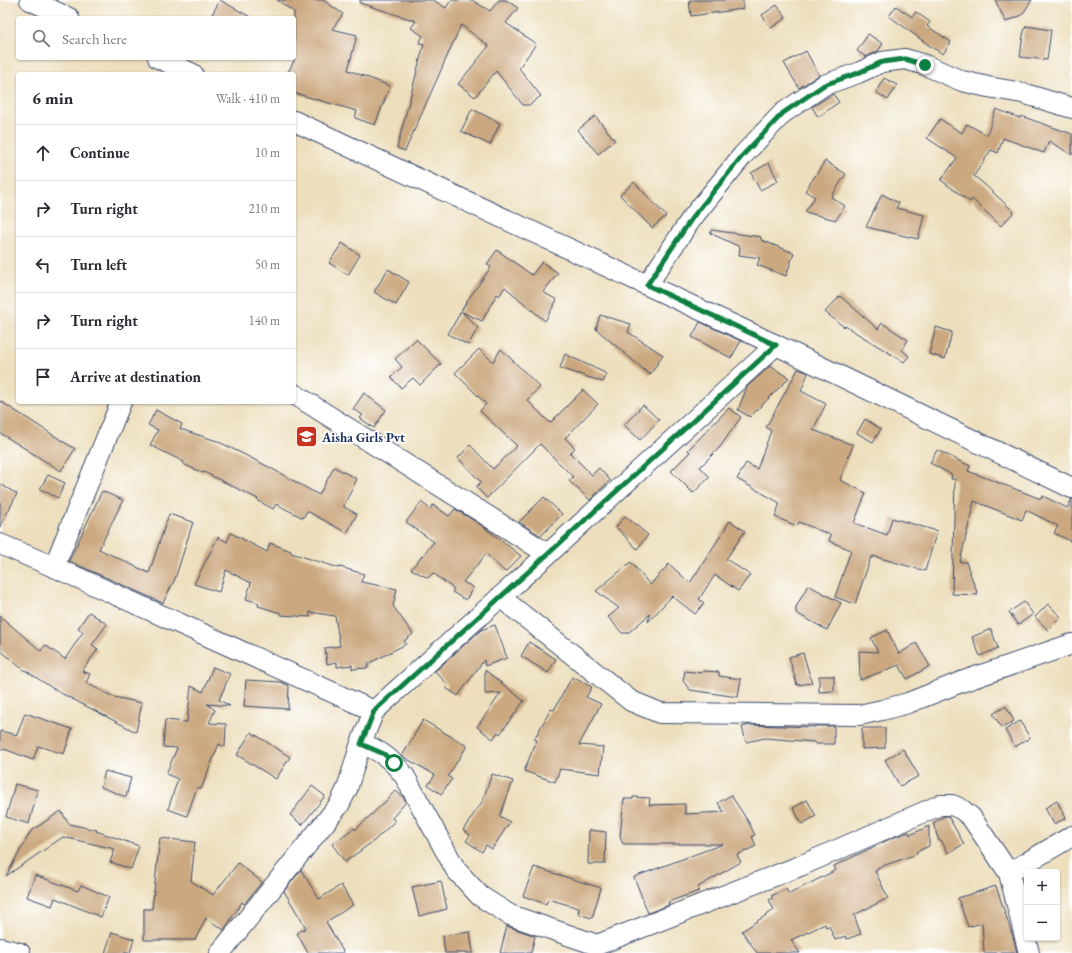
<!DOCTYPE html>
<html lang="en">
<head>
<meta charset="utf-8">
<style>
  body { margin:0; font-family:"EB Garamond",serif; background:#f7f7f7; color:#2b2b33 }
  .controls { position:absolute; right:12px; bottom:12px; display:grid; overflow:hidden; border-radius:4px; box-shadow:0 1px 3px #0004 }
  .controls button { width:36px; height:36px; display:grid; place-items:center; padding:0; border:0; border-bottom:1px solid #e1e1e2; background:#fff; color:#2b2b33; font:20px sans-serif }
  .stop { position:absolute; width:12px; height:12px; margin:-9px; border:3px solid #0b8043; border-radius:50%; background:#fff }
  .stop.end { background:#0b8043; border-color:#fff; box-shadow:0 1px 4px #0008 }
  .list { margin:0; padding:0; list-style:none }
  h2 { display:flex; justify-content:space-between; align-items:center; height:52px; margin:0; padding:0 16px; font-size:17px }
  h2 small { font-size:13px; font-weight:400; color:#7c7c81 }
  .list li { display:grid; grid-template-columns:26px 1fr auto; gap:12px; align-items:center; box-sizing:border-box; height:56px; padding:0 16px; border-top:1px solid #e1e1e2 }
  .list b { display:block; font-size:15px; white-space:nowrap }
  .list em { font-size:13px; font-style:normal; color:#7c7c81 }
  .icon { flex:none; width:22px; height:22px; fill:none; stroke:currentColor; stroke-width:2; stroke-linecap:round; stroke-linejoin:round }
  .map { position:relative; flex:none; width:1072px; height:953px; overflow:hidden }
  .search { position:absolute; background:#fff; box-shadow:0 1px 3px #0004; left:16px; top:16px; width:280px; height:44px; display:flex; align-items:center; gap:10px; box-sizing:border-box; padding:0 14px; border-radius:4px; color:#7c7c81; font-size:15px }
  .panel { position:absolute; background:#fff; box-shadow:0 1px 3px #0004; left:16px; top:72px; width:280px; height:332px; border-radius:4px }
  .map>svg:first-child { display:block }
  .building { fill:#cba87f }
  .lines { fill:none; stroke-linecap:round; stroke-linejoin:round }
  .minor-casing { stroke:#3a496c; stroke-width:22 }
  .minor { stroke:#fff; stroke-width:20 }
  .route { stroke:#0b8043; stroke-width:5 }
  .labels { text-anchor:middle; stroke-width:3.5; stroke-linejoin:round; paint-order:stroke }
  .poi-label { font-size:13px; font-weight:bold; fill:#1b2f5e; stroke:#fff; text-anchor:start }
</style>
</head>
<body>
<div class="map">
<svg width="1072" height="953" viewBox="0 0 1072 953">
  <rect width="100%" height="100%" fill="#fff"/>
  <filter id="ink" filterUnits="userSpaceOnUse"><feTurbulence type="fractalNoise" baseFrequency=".025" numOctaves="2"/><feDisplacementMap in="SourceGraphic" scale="8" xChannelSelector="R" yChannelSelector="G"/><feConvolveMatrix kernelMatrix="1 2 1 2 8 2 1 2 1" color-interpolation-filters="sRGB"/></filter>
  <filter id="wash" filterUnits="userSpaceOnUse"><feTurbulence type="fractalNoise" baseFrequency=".012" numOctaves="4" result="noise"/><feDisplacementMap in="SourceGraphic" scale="16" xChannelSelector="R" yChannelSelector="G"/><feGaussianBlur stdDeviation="0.9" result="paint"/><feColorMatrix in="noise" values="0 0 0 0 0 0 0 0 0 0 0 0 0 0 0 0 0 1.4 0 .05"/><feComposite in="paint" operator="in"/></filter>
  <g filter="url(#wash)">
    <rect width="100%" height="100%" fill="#eddfbd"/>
    <g id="blocks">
      <g class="building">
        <path d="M220 0 252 18H210Z"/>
        <path d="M277 0H323L343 14 332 29 357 35 348 70 390 86 375 125 355 118 357 111 294 93V74H287L294 61V12Z"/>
        <path d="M360 0H433L446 8 451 0H472L490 11 499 0H506L518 8 506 23 536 44 519 68 541 96 529 105H523L496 71 475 97 458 84 489 46 461 25 405 151 397 148 424 44 419 43 423 36 411 28 416 21 360 3Z"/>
        <path d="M689 0H743V9L691 16Z"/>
        <path d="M995 0H1032L1022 15 1006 22Z"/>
        <path d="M777 5 786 18 771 28 762 15Z"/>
        <path d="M896 6 912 17 916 12 930 22 927 26 951 42 943 54 930 46 889 16Z"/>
        <path d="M1026 26 1051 30 1047 60 1020 57 1023 35Z"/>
        <path d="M868 34 883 44 878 51 866 57 857 51Z"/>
        <path d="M806 51 819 75 799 88 784 63Z"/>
        <path d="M884 78 897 85 888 100 876 92Z"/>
        <path d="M833 94 839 102 818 117 812 107Z"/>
        <path d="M472 109 500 123 490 145 461 131Z"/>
        <path d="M996 109 1020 118 1021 116 1072 134V155L1049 141 1044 153 1003 138 998 153 991 150 974 176 984 184 1014 212 1001 226 972 199 970 202 941 180 957 158 927 138 940 119 962 133 967 124 987 135Z"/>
        <path d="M595 116 615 140 598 154 578 130Z"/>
        <path d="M825 161 846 174 831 197 845 206 836 220 805 212 815 197 805 191Z"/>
        <path d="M769 163 778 181 760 190 751 173Z"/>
        <path d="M634 182 666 216 652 228 620 195Z"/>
        <path d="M882 194 899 203 896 208 924 215 918 239 866 227Z"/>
        <path d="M711 230 761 237V240L794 253 786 276 757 265 760 258 739 255 740 247 710 233Z"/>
        <path d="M342 243 360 255 348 275 329 263Z"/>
        <path d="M497 250 532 275 542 262 558 273 543 292 557 300 545 321 505 287 499 296 497 294 482 321 462 312 478 328 468 345 448 334 467 301 491 267 487 264Z"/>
        <path d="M388 269 409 282 396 305 374 292Z"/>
        <path d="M840 296 878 329 882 323 908 340 902 350 909 356 904 362 845 326 844 327 825 312Z"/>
        <path d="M600 315 631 324 628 332 663 355 650 375 596 329Z"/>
        <path d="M700 322 741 341 731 358 692 337Z"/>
        <path d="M936 327 952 332 945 359 929 354Z"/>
        <path d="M416 339 441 364 420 385 413 378 401 388 391 377 402 367 395 359Z"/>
        <path d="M479 349 493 362 501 349 540 387 527 400 550 423 583 390 598 404 565 438 575 448 570 453 592 475 599 468 610 480 590 500 569 481 573 477 540 444 487 498 476 487 481 482 458 458 470 445 493 469 517 446 480 411 486 404 455 373Z"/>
        <path d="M565 354 607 374 603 382 560 368Z"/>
        <path d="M770 366 789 378 750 417 738 410 747 387Z"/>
        <path d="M798 369 808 373 801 391 826 404 813 430 853 445 840 480 866 493 854 523 887 535 892 518 937 531 925 571 873 556V558L871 557 855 604 835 597 851 550 829 541 831 535 799 522 797 526 775 517 780 503 737 479 746 463 757 469 771 431 766 427Z"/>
        <path d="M364 393 386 410 374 428 360 418 363 415 353 409Z"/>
        <path d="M0 401 75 449 61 471 0 433Z"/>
        <path d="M643 405 659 420 640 440 624 425Z"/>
        <path d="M729 408 741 417 720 447 700 467 710 477 693 493 671 471 690 452 688 450Z"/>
        <path d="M156 410 182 424 180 429 217 441 267 466 319 495 334 467 357 479 344 505V507L357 514 347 533 307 511 303 518 276 504 273 509 257 500 258 499 204 472 203 473 183 464 184 462 150 445 158 430 148 425Z"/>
        <path d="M865 419 881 429 873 442 857 433Z"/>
        <path d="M937 450 970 466 968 471 1041 499 1043 496 1067 508 1072 499V542L1054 533 1058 526 1026 510 1022 520 974 501 960 562H966L978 595 952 594 955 479H951L952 475 930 463Z"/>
        <path d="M48 475 65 483 58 498 40 489Z"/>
        <path d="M0 484 17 494 0 527Z"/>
        <path d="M102 491 123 500 99 549 149 573 169 514 193 522 175 579 163 603 69 561Z"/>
        <path d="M544 497 562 514 541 536 519 522Z"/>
        <path d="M421 502 430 509 433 505 449 516 455 509 481 525 521 556 505 572 486 554 463 582 473 587 466 600 452 592 454 589 433 573 428 578 411 569 434 542 406 522Z"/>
        <path d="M625 516 648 535 637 549 616 527Z"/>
        <path d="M730 521 745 531 726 559 750 575 738 591 715 575 699 599 704 603 695 614 672 596 648 622 650 614 628 633H622L608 617 619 608 596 591 631 562 650 585 669 564 690 583Z"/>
        <path d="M231 533 267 552 270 543 291 551V553L339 568 340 567 364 574 361 582 397 589 393 606 413 634 404 641 406 644 368 664V668L352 669V665L337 667V662L327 664 325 648 340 646 335 616 310 612V617L281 615V613L258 606 259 603 246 599 251 583 226 570 219 592 194 584 218 537 227 542Z"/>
        <path d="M808 585 841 603 827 630 796 613V607Z"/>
        <path d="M1024 602 1033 614 1018 625 1009 612Z"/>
        <path d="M1048 604 1061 617 1048 630 1035 617Z"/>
        <path d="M89 612 107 624 92 645 98 649 82 671 90 674 86 683 114 697 142 703 136 732 57 691 20 667 0 650V616L41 651 45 645 65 659 83 632 78 628Z"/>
        <path d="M495 625 507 658 485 666 484 660 458 696 446 688 448 685 435 671 481 630Z"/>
        <path d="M991 629 998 648 980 656 972 637Z"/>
        <path d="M887 630 899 654 916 643 930 666 907 679 899 665 860 680 859 651 878 652 871 638Z"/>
        <path d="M529 642 556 659 548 673 521 656Z"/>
        <path d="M803 653 812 683 797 685 789 657Z"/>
        <path d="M213 667 230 674 219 700 230 706 207 704 215 710 209 723 226 724 225 747 219 744 201 789 197 787 187 816 168 809 178 779 166 774 177 748 163 747 165 720 187 722 191 686 203 692Z"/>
        <path d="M485 670 524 701 500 734 498 732 493 739 477 727 501 693 485 694Z"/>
        <path d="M685 671 702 673 703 671 719 672V676L741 679 738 697 690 690 683 681Z"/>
        <path d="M819 676H834V691L819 692Z"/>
        <path d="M572 677 592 687 586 697 601 704 579 745 603 747 600 774 560 769 555 782 524 771 537 740 534 739 551 709 554 710Z"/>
        <path d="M246 680 281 682 289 686 288 709 244 706Z"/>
        <path d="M1006 706 1014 721 1002 728 993 714Z"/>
        <path d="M25 713 72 729 64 754 38 746 33 760 7 750 0 749V731L17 735Z"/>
        <path d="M423 720 467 746 448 776 452 779 441 794 428 785 435 775 402 756Z"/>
        <path d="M1020 721 1030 738 1015 747 1005 730Z"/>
        <path d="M750 725 815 727V726H834V744H815V742L765 738 746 742 742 727Z"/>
        <path d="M862 728H885V748L862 749Z"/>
        <path d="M251 732 290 757 276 779 237 755Z"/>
        <path d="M903 749 919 776 900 786 885 760Z"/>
        <path d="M105 771 131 778 126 797 101 787Z"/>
        <path d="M492 774 513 781 500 816 510 822 492 849 486 845 482 852 466 841 470 835 463 830 482 802Z"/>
        <path d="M15 784 38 790 29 824 6 817Z"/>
        <path d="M312 786 325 796 302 825 290 815Z"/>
        <path d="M395 790 403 797 406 802 392 818 395 821 375 840 345 862 332 844 354 828 355 830 387 800Z"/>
        <path d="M731 795 749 823 755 835 752 836 756 846 737 855 741 862 698 887 699 891 668 902 669 905 648 913 634 877 723 844H623L620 836 624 799H633V797L650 798 649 805 685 804V814L724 812 718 803Z"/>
        <path d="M807 800 816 816 802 824 793 808Z"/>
        <path d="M1057 801 1066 818 1054 824 1045 808Z"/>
        <path d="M61 811 69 824 97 830 96 831 139 846 131 869 110 862 115 849 63 837 6 876 31 831Z"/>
        <path d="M945 816H948L964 844 948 853 941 840 939 841 933 823Z"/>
        <path d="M929 826V846L916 852 917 854 877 868 878 870 875 871 888 898 854 915 861 934 847 939 845 936 835 940 829 926 826 927 825 924 791 940 800 953H757L742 931 774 910 769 900 773 898 771 896 786 889 789 894 836 870 834 866 892 838 909 832 910 835Z"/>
        <path d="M589 830 606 832 605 864H588Z"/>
        <path d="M160 838 195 842 191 881 213 895 238 863 262 882 244 904 242 902 224 930 206 918 195 940H144V909H152Z"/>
        <path d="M534 867 601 888 592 918 578 914 579 908 548 899 546 904 523 896Z"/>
        <path d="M301 870 319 899 341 885 353 905 326 922 344 953H308L297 933 306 928 284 891Z"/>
        <path d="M35 875 78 891 81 885 109 897 101 917 55 898 52 906 27 897Z"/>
        <path d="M441 881 447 909 419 916 412 887Z"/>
        <path d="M996 886 1013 937 1017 953H984L982 923 968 927 958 898Z"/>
        <path d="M507 926 535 936 531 953H500Z"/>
        <path d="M112 932 134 939 130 953H105Z"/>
        <path d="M470 932 473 953H445L443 936Z"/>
      </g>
    </g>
  </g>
  <g filter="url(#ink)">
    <use href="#blocks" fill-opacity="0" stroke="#3a496c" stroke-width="1"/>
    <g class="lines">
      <defs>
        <g id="minor">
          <path d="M30 0 69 18"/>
          <path d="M158 58 193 74"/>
          <path d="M294 121 776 345 1072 488"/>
          <path d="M647 285 692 218 743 155 783 113 824 85 858 73 882 62 905 59 925 65 962 81 988 87 1022 93 1072 108"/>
          <path d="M294 394 548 554"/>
          <path d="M0 544 54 567 374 711"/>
          <path d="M54 567 121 402"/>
          <path d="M500 597 631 701 660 713 859 715 882 710 908 703 961 682 1072 644"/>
          <path d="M361 743C382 752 390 758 404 775L456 870 480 896 510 915 597 945 800 866 940 805H952L961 809 971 817 1009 873 1029 953"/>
          <path d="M1009 873 1072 836"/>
          <path d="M0 948 20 953"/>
          <path d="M220 953 339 805 347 789 361 743 374 711 548 554 776 345"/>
        </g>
      </defs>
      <use href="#minor" class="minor-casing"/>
      <use href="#minor" class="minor"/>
    </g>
  </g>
  <g class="lines" filter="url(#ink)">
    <path class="route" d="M394 763 384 754 361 744 374 711 548 554 776 345 647 285 692 218 743 155 783 113 824 85 858 73 882 62 905 59 925 65"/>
  </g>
  <defs>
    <symbol id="school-square" viewBox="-11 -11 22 22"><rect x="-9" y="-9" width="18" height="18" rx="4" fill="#c8321e" stroke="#fff"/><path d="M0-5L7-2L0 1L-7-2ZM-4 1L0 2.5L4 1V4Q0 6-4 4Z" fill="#fff"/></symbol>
  </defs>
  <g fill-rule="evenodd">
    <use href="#school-square" x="294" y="424" width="25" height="25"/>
  </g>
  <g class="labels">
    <g class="poi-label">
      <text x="322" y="442">Aisha Girls Pvt</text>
    </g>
  </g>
</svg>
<div class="controls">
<button>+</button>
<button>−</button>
</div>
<div class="stop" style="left:394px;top:763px"></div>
<div class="stop end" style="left:925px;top:65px"></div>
<div class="search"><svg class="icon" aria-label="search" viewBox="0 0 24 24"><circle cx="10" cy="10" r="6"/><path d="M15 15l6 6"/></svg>Search here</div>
<section class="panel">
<h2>6 min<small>Walk · 410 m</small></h2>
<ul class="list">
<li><svg class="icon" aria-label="ahead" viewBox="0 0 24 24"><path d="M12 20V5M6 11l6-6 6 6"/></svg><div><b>Continue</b></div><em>10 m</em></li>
<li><svg class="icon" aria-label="right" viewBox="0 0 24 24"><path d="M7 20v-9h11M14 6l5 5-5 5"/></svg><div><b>Turn right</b></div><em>210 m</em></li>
<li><svg class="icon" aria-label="left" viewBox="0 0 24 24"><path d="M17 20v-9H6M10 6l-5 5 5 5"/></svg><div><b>Turn left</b></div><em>50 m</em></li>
<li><svg class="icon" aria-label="right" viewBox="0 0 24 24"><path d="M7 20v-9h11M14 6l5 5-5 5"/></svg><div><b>Turn right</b></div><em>140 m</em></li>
<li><svg class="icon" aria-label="arrive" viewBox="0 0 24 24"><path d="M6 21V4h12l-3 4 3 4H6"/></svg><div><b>Arrive at destination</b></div></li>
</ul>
</section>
</div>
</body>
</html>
